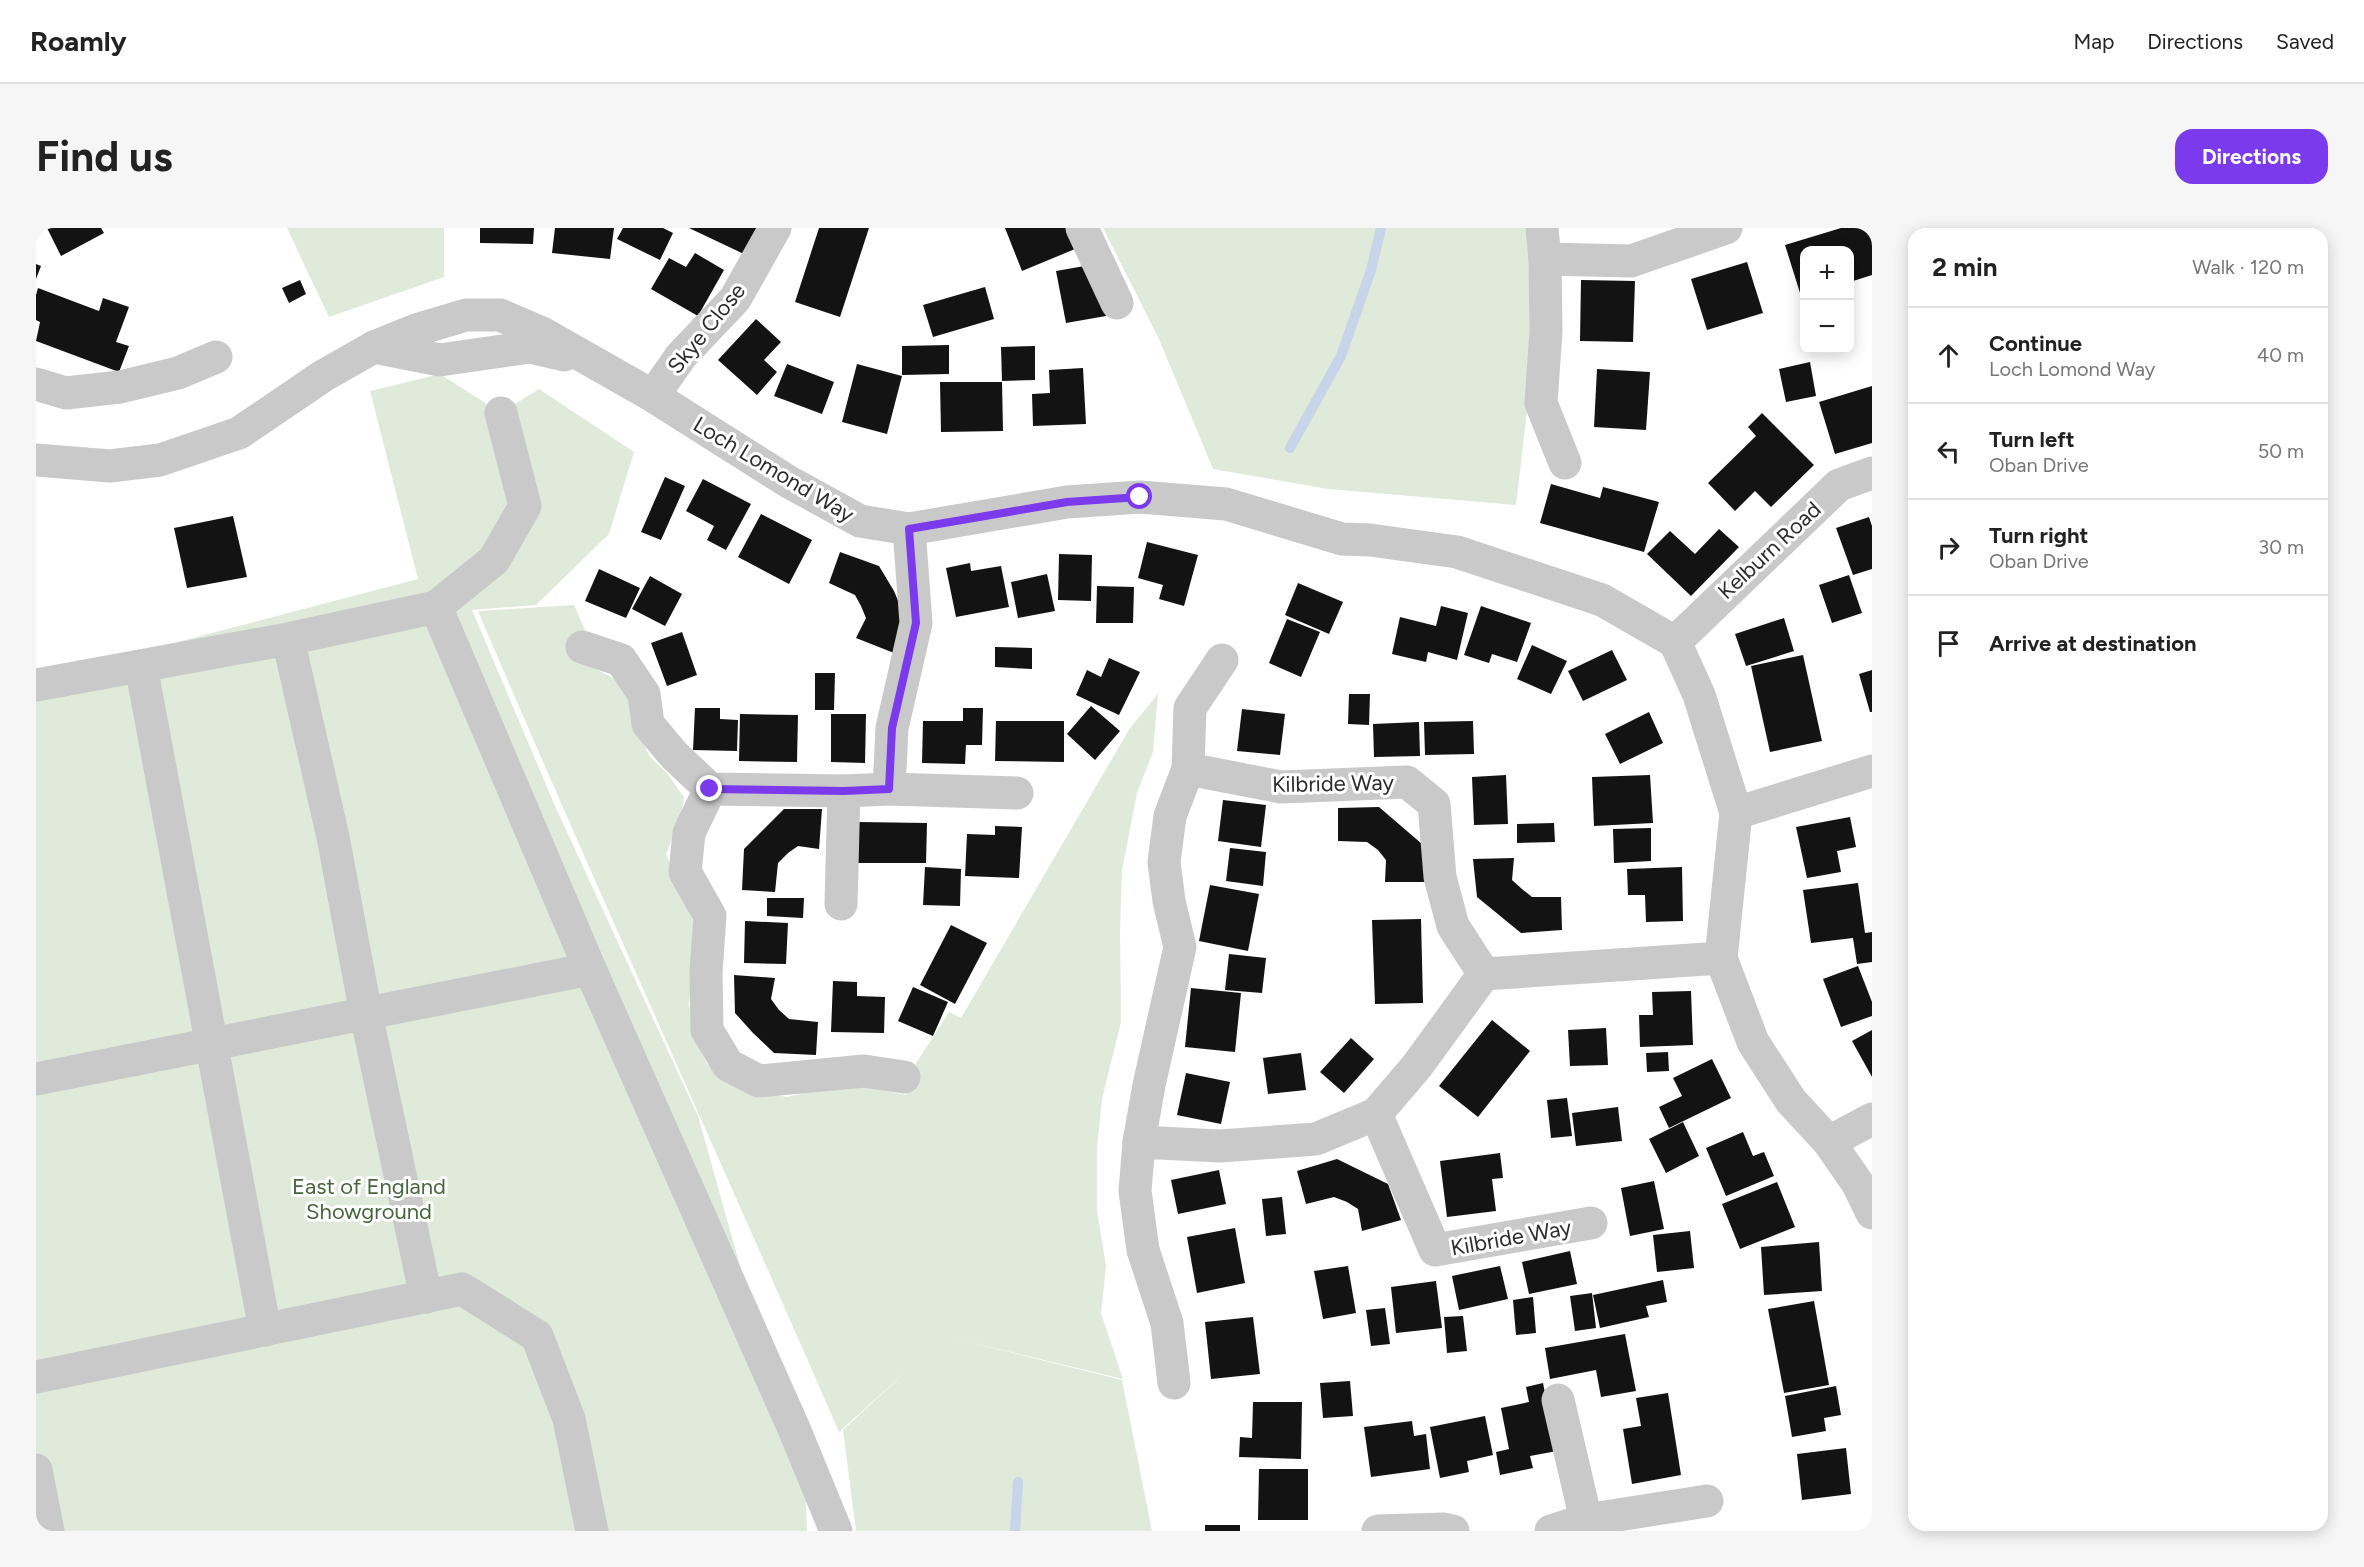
<!DOCTYPE html>
<html lang="en">
<head>
<meta charset="utf-8">
<style>
  body { margin:0; font-family:Figtree,sans-serif; background:#f6f6f6; color:#222 }
  .controls { position:absolute; right:18px; top:18px; display:grid; overflow:hidden; border-radius:12px; box-shadow:0 3px 15px #0003 }
  .controls button { width:54px; height:54px; display:grid; place-items:center; padding:0; border:0; border-bottom:2px solid #e0e0e0; background:#fff; color:#222; font:30px sans-serif }
  .stop { position:absolute; width:18px; height:18px; margin:-14px; border:4px solid #7c3aed; border-radius:50%; background:#fff }
  .stop.end { background:#7c3aed; border-color:#fff; box-shadow:0 2px 6px #0008 }
  .list { margin:0; padding:0; list-style:none }
  h2 { display:flex; justify-content:space-between; align-items:center; height:78px; margin:0; padding:0 24px; font-size:26px }
  h2 small { font-size:20px; font-weight:400; color:#767676 }
  .list li { display:grid; grid-template-columns:39px 1fr auto; gap:18px; align-items:center; box-sizing:border-box; height:96px; padding:0 24px; border-top:2px solid #e0e0e0 }
  .list b { display:block; font-size:22px; white-space:nowrap }
  .list p { margin:0; font-size:20px; white-space:nowrap; color:#767676 }
  .list em { font-size:20px; font-style:normal; color:#767676 }
  .icon { flex:none; width:33px; height:33px; fill:none; stroke:currentColor; stroke-width:2; stroke-linecap:round; stroke-linejoin:round }
  .map { position:relative; flex:none; width:1836px; height:1303px; overflow:hidden; border-radius:18px }
  header { display:flex; align-items:center; gap:36px; box-sizing:border-box; height:84px; padding:0 30px; background:#fff; border-bottom:2px solid #e0e0e0 }
  header strong { font-size:28px }
  nav { display:flex; gap:33px; margin-inline-start:auto; font-size:21px }
  .intro { display:flex; align-items:center; justify-content:space-between; box-sizing:border-box; height:144px; padding:0 36px }
  h1 { margin:0; font-size:42px }
  .button { padding:15px 27px; border-radius:18px; background:#7c3aed; color:#fff; font-size:21px; font-weight:700 }
  main { display:flex; gap:36px; padding:0 36px }
  aside { flex:1; background:#fff; border-radius:18px; box-shadow:0 3px 15px #0003 }
  .map>svg:first-child { display:block }
  .green { fill:#dfeada }
  .lines { fill:none; stroke-linecap:round; stroke-linejoin:round }
  .stream { stroke:#c7d4e9; stroke-width:10 }
  .building { fill:#131313 }
  .minor { stroke:#c9c9c9; stroke-width:33 }
  .route { stroke:#7c3aed; stroke-width:8 }
  .labels { text-anchor:middle; stroke-width:6; stroke-linejoin:round; paint-order:stroke }
  .street-label { font-size:22px; fill:#2c2c2c; stroke:#fff }
  .park-label { font-size:22px; fill:#46663c; stroke:#fff }
</style>
</head>
<body>
<header>
<strong>Roamly</strong>
<nav><a>Map</a><a>Directions</a><a>Saved</a></nav>
</header>
<div class="intro"><h1>Find us</h1><a class="button">Directions</a></div>
<main>
<div class="map">
<svg width="1836" height="1303" viewBox="0 0 1836 1303">
  <rect width="100%" height="100%" fill="#fff"/>
  <g class="green">
    <path d="M251 0H408V49L293 89Z"/>
    <path d="M1067 0H1506L1509 31 1480 277 1292 261 1177 241 1123 111Z"/>
    <path d="M404 146 465 185 503 161 598 224 573 306 500 377 436 382 519 578 662 888 770 1273 771 1303H0V442L115 421 382 351 334 163Z"/>
    <path d="M538 377 554 413 552 437 577 450 591 466 602 504 614 529 630 544 648 569 644 591 630 626 662 706 653 776 661 816 671 836 715 863 751 869 795 859 821 856 869 867 883 857 879 837 913 784 925 790 1094 500 1122 466 1117 524 1101 565 1086 642 1084 702 1085 794 1066 871 1061 920V983L1070 1038 1065 1085 1087 1151 909 1108 1086 1152 1116 1303H820L807 1202 874 1140 803 1204C684 930 559 658 442 383Z"/>
  </g>
  <g class="lines">
    <g class="stream">
      <path d="M1254 220 1305 128 1335 42 1345 0"/>
      <path d="M979 1303 982 1254"/>
    </g>
  </g>
  <g class="building">
    <path d="M11 0H65L68 5 25 28Z"/>
    <path d="M444 0H498L497 16 444 15Z"/>
    <path d="M519 0H578L574 31 516 25Z"/>
    <path d="M587 0H627L637 5 624 32 581 11Z"/>
    <path d="M653 0H723L710 27Z"/>
    <path d="M783 0H833L804 89 759 74Z"/>
    <path d="M969 0H1030L1039 21 986 43Z"/>
    <path d="M1805 0H1833L1836 11V47L1814 54V22H1768V67L1765 68 1749 17Z"/>
    <path d="M659 25 688 42 662 88 615 61 633 30 650 39Z"/>
    <path d="M1711 34 1727 85 1671 102 1655 51Z"/>
    <path d="M0 36 5 38 0 51Z"/>
    <path d="M1060 36 1070 88 1030 95 1020 43Z"/>
    <path d="M264 52 270 66 253 75 246 60Z"/>
    <path d="M1545 52 1599 53 1597 114 1544 113Z"/>
    <path d="M949 59 958 91 897 109 887 77Z"/>
    <path d="M2 60 63 83 67 70 93 79 80 114 93 118 83 144 0 113 4 94 0 92V67Z"/>
    <path d="M720 91 745 114 728 132 741 144 721 167 682 132Z"/>
    <path d="M913 117V146L866 147V118Z"/>
    <path d="M999 118V152L966 153 965 119Z"/>
    <path d="M1774 134 1780 168 1750 174 1743 141Z"/>
    <path d="M751 136 798 154 786 186 738 168Z"/>
    <path d="M821 136 866 148 851 206 806 194Z"/>
    <path d="M1047 140 1050 196 997 198 996 166 1014 165 1013 142Z"/>
    <path d="M1561 141 1614 144 1610 202 1558 199Z"/>
    <path d="M904 154H966L967 203 905 204Z"/>
    <path d="M1836 158V215L1799 226 1783 174Z"/>
    <path d="M1726 185 1778 237 1735 279 1719 263 1699 283 1672 255 1720 208 1712 199Z"/>
    <path d="M629 249 649 258 625 312 605 304Z"/>
    <path d="M667 251 715 276 690 322 671 312 678 298 650 283Z"/>
    <path d="M1515 256 1564 270 1567 259 1623 274 1608 324 1504 295Z"/>
    <path d="M725 286 776 312 753 356 702 329Z"/>
    <path d="M197 288 211 349 151 360 138 300Z"/>
    <path d="M1833 289 1836 298V341L1817 347 1800 300Z"/>
    <path d="M1683 301 1703 319 1655 368 1611 326 1634 303 1659 326Z"/>
    <path d="M1111 314 1162 327 1148 378 1123 371 1127 357 1102 350Z"/>
    <path d="M804 324 843 338 858 363 869 389 858 425 820 410 830 390 825 378 819 367 793 355Z"/>
    <path d="M1023 326 1056 327 1055 373 1022 372Z"/>
    <path d="M934 335 935 343 965 338 973 379 920 389 910 340Z"/>
    <path d="M563 341 604 360 590 390 549 373Z"/>
    <path d="M1011 346 1019 383 982 390 975 354Z"/>
    <path d="M1813 347 1826 385 1796 395 1783 357Z"/>
    <path d="M614 348 646 366 629 398 596 381Z"/>
    <path d="M1262 355 1307 374 1293 406 1249 387Z"/>
    <path d="M1061 358 1098 359 1097 395H1060Z"/>
    <path d="M1405 378 1432 385 1421 432 1392 424 1390 434 1356 426 1364 389 1400 398Z"/>
    <path d="M1445 378 1495 395 1481 434 1456 426 1453 435 1428 427Z"/>
    <path d="M1748 390 1758 423 1710 438 1699 406Z"/>
    <path d="M1251 391 1284 404 1265 449 1233 435Z"/>
    <path d="M646 404 661 447 631 458 615 415Z"/>
    <path d="M1496 417 1531 433 1515 466 1481 451Z"/>
    <path d="M959 419 996 420V441L959 439Z"/>
    <path d="M1576 422 1591 452 1547 473 1532 443Z"/>
    <path d="M1767 427 1786 513 1734 524 1715 438Z"/>
    <path d="M1073 430 1104 444 1083 487 1040 467 1051 442 1065 449Z"/>
    <path d="M1836 442V484H1834L1823 446Z"/>
    <path d="M779 445H799L798 482H779Z"/>
    <path d="M1313 466H1334L1333 497 1312 496Z"/>
    <path d="M1055 478 1084 503 1059 532 1031 506Z"/>
    <path d="M659 480H684V491L702 492 701 523 657 522Z"/>
    <path d="M927 480H947L946 517H930L929 536 886 535 887 493H927Z"/>
    <path d="M1206 481 1249 486 1244 527 1201 523Z"/>
    <path d="M1613 484 1627 515 1584 536 1569 506Z"/>
    <path d="M704 486 762 487 761 534 703 533Z"/>
    <path d="M795 486H830L829 535 795 534Z"/>
    <path d="M960 493H1028V534L959 533Z"/>
    <path d="M1437 493 1438 526 1389 527 1388 494Z"/>
    <path d="M1383 494 1384 528 1338 529 1337 496Z"/>
    <path d="M1470 547 1472 596 1438 597 1436 549Z"/>
    <path d="M1614 547 1617 595 1558 598 1556 549Z"/>
    <path d="M1187 572 1230 577 1225 619 1182 613Z"/>
    <path d="M1343 579 1386 616 1389 654H1349L1350 632 1342 622 1331 614 1302 613V580Z"/>
    <path d="M748 581H786L783 621 762 618 752 625 742 635 739 664 706 662 708 621Z"/>
    <path d="M1814 589 1820 619 1801 623 1805 644 1771 650 1760 599Z"/>
    <path d="M822 594 891 595 890 635H822Z"/>
    <path d="M1518 595 1519 614 1481 615V596Z"/>
    <path d="M959 598 986 599 983 650 929 648 931 606 959 607Z"/>
    <path d="M1615 600V633L1578 635 1577 601Z"/>
    <path d="M1194 620 1230 624 1227 658 1190 653Z"/>
    <path d="M1478 630 1476 652 1486 661 1496 669H1525L1526 702 1485 705 1441 669 1437 631Z"/>
    <path d="M889 639 925 641 924 678 887 677Z"/>
    <path d="M1646 639 1647 693 1610 694 1609 667H1592L1591 641Z"/>
    <path d="M1822 655 1829 705 1836 704V734L1821 736 1817 710 1775 715 1767 662Z"/>
    <path d="M1174 657 1223 666 1212 723 1163 713Z"/>
    <path d="M731 670H768L767 690 731 688Z"/>
    <path d="M1385 691 1387 775 1339 776 1336 692Z"/>
    <path d="M709 693 752 695 750 736 708 735Z"/>
    <path d="M915 697 951 715 919 776 884 757Z"/>
    <path d="M1193 726 1230 730 1226 765 1189 762Z"/>
    <path d="M1822 738 1836 774V788L1805 799 1787 751Z"/>
    <path d="M698 747 739 750 735 771 743 782 753 791 782 794 780 827 738 825 717 805 699 785Z"/>
    <path d="M797 753 821 754V768L849 769 848 805 795 804Z"/>
    <path d="M877 759 912 774 897 808 862 793Z"/>
    <path d="M1155 760 1205 765 1199 824 1149 819Z"/>
    <path d="M1655 763 1657 817 1604 819 1603 787H1617L1616 764Z"/>
    <path d="M1456 792 1494 823 1442 889 1403 858Z"/>
    <path d="M1570 800 1572 837 1534 838 1532 802Z"/>
    <path d="M1836 802V849L1816 813Z"/>
    <path d="M1315 810 1338 831 1308 865 1284 844Z"/>
    <path d="M1632 824 1633 843 1611 844 1610 825Z"/>
    <path d="M1265 825 1270 862 1232 866 1227 830Z"/>
    <path d="M1676 831 1695 870 1633 900 1623 879 1646 868 1637 850Z"/>
    <path d="M1150 845 1194 854 1185 896 1141 887Z"/>
    <path d="M1531 870 1536 908 1515 910 1511 872Z"/>
    <path d="M1582 879 1586 913 1540 918 1536 885Z"/>
    <path d="M1647 894 1663 928 1630 945 1613 911Z"/>
    <path d="M1707 904 1717 928 1728 924 1738 948 1690 968 1670 920Z"/>
    <path d="M1464 925 1467 950 1456 951 1460 983 1411 989 1404 933Z"/>
    <path d="M1301 931 1352 956 1365 992 1326 1003 1322 981 1311 974 1298 969 1270 976 1261 943Z"/>
    <path d="M1183 942 1190 976 1142 986 1135 952Z"/>
    <path d="M1618 953 1628 1001 1594 1008 1585 960Z"/>
    <path d="M1741 954 1759 999 1704 1021 1686 976Z"/>
    <path d="M1246 969 1250 1006 1230 1008 1226 971Z"/>
    <path d="M1199 1000 1209 1055 1161 1065 1151 1009Z"/>
    <path d="M1654 1003 1658 1040 1621 1044 1617 1007Z"/>
    <path d="M1783 1014 1786 1063 1728 1067 1725 1019Z"/>
    <path d="M1534 1023 1541 1056 1493 1066 1486 1034Z"/>
    <path d="M1312 1038 1320 1085 1287 1091 1278 1043Z"/>
    <path d="M1464 1038 1472 1071 1423 1082 1416 1048Z"/>
    <path d="M1627 1052 1631 1074 1610 1078 1613 1089 1564 1100 1557 1067Z"/>
    <path d="M1400 1053 1406 1100 1360 1105 1355 1059Z"/>
    <path d="M1556 1065 1560 1100 1539 1103 1534 1068Z"/>
    <path d="M1497 1069 1500 1105 1480 1107 1477 1072Z"/>
    <path d="M1778 1073 1793 1157 1748 1165 1732 1081Z"/>
    <path d="M1349 1080 1354 1116 1335 1118 1330 1082Z"/>
    <path d="M1427 1088 1431 1123 1411 1125 1408 1089Z"/>
    <path d="M1217 1089 1224 1146 1175 1151 1169 1094Z"/>
    <path d="M1589 1106 1600 1163 1565 1169 1560 1142 1514 1151 1509 1120Z"/>
    <path d="M1314 1153 1317 1188 1287 1190 1284 1155Z"/>
    <path d="M1507 1155 1521 1223 1494 1228 1497 1240 1464 1247 1460 1224 1473 1221 1465 1180 1493 1174 1490 1159Z"/>
    <path d="M1800 1158 1805 1187 1788 1190 1790 1203 1756 1209 1749 1168Z"/>
    <path d="M1632 1165 1645 1247 1596 1256 1587 1201 1605 1198 1600 1170Z"/>
    <path d="M1217 1174H1266L1265 1231 1203 1229 1204 1209 1216 1210Z"/>
    <path d="M1449 1188 1457 1227 1431 1233 1433 1244 1404 1250 1394 1199Z"/>
    <path d="M1376 1193 1378 1208 1390 1206 1394 1241 1335 1249 1328 1199Z"/>
    <path d="M1810 1220 1815 1266 1766 1272 1761 1226Z"/>
    <path d="M1223 1241H1272V1292H1222Z"/>
    <rect x="1169" y="1297" width="35" height="6"/>
  </g>
  <g class="lines">
    <g class="minor">
      <path d="M1046 0 1081 75"/>
      <path d="M1506 0 1509 31 1510 103 1505 175 1529 235"/>
      <path d="M1509 31 1595 33 1690 0"/>
      <path d="M338 119 404 132 494 119 528 127"/>
      <path d="M0 156 30 165 84 159 142 145 180 129"/>
      <path d="M617 168 645 128 699 71 739 0"/>
      <path d="M0 232 74 238 124 232 203 205 287 148 338 119 380 102 430 87H464L508 106 617 168 753 254 824 293 873 301 1031 274 1104 269 1190 276 1306 311 1334 312 1421 324 1566 372 1639 414 1663 467 1700 585 1685 730 1717 814 1755 873 1793 914 1822 956 1836 985"/>
      <path d="M400 379 458 332 489 278 465 185"/>
      <path d="M252 411 297 609 330 786 390 1069"/>
      <path d="M1639 414 1803 257 1836 245"/>
      <path d="M546 419 585 432 608 466 612 496 638 527 674 561 808 563 853 561 856 500 880 395 873 301"/>
      <path d="M1186 432 1154 480 1152 541 1245 559 1371 554 1398 576 1404 649 1417 698 1448 746 1685 730"/>
      <path d="M105 438 229 1102"/>
      <path d="M0 457 252 411 400 379 554 741 759 1203 800 1303"/>
      <path d="M674 561 653 605 649 644 674 688 670 744 671 802 692 837 723 853 828 843 868 849"/>
      <path d="M853 561 981 565"/>
      <path d="M1700 585 1836 543"/>
      <path d="M805 676 808 563"/>
      <path d="M0 851 554 741"/>
      <path d="M1340 886 1399 1022 1555 995"/>
      <path d="M1103 914 1113 857 1144 719 1133 673 1128 634 1134 588 1152 541"/>
      <path d="M1793 914 1836 891"/>
      <path d="M0 1149 426 1061 501 1108 533 1191 556 1303"/>
      <path d="M1138 1155 1131 1095 1107 1022 1099 963 1103 914 1184 918 1280 911 1340 886 1381 838 1448 746"/>
      <path d="M1522 1172 1550 1292"/>
      <path d="M0 1242 12 1303"/>
      <path d="M1342 1303 1408 1301 1417 1303"/>
      <path d="M1515 1303 1550 1292 1671 1273"/>
    </g>
  </g>
  <g class="lines">
    <path class="route" d="M674 561 808 563 853 561 856 500 880 395 873 301 1031 274 1104 269"/>
  </g>
  <g class="labels">
    <g class="street-label">
      <text transform="translate(670 100) rotate(-51)" y="8">Skye Close</text>
      <text transform="translate(738 241) rotate(31)" y="8">Loch Lomond Way</text>
      <text transform="translate(1733 322) rotate(-43)" y="8">Kelburn Road</text>
      <text transform="translate(1297 555) rotate(-1)" y="8">Kilbride Way</text>
      <text transform="translate(1475 1009) rotate(-10)" y="8">Kilbride Way</text>
    </g>
    <g class="park-label">
      <text x="333" y="966">East of England<tspan x="333" dy="25">Showground</tspan></text>
    </g>
  </g>
</svg>
<div class="controls">
<button>+</button>
<button>−</button>
</div>
<div class="stop" style="left:1104px;top:269px"></div>
<div class="stop end" style="left:674px;top:561px"></div>
</div>
<aside>
<h2>2 min<small>Walk · 120 m</small></h2>
<ul class="list">
<li><svg class="icon" aria-label="ahead" viewBox="0 0 24 24"><path d="M12 20V5M6 11l6-6 6 6"/></svg><div><b>Continue</b><p>Loch Lomond Way</p></div><em>40 m</em></li>
<li><svg class="icon" aria-label="left" viewBox="0 0 24 24"><path d="M17 20v-9H6M10 6l-5 5 5 5"/></svg><div><b>Turn left</b><p>Oban Drive</p></div><em>50 m</em></li>
<li><svg class="icon" aria-label="right" viewBox="0 0 24 24"><path d="M7 20v-9h11M14 6l5 5-5 5"/></svg><div><b>Turn right</b><p>Oban Drive</p></div><em>30 m</em></li>
<li><svg class="icon" aria-label="arrive" viewBox="0 0 24 24"><path d="M6 21V4h12l-3 4 3 4H6"/></svg><div><b>Arrive at destination</b></div></li>
</ul>
</aside>
</main>
</body>
</html>
